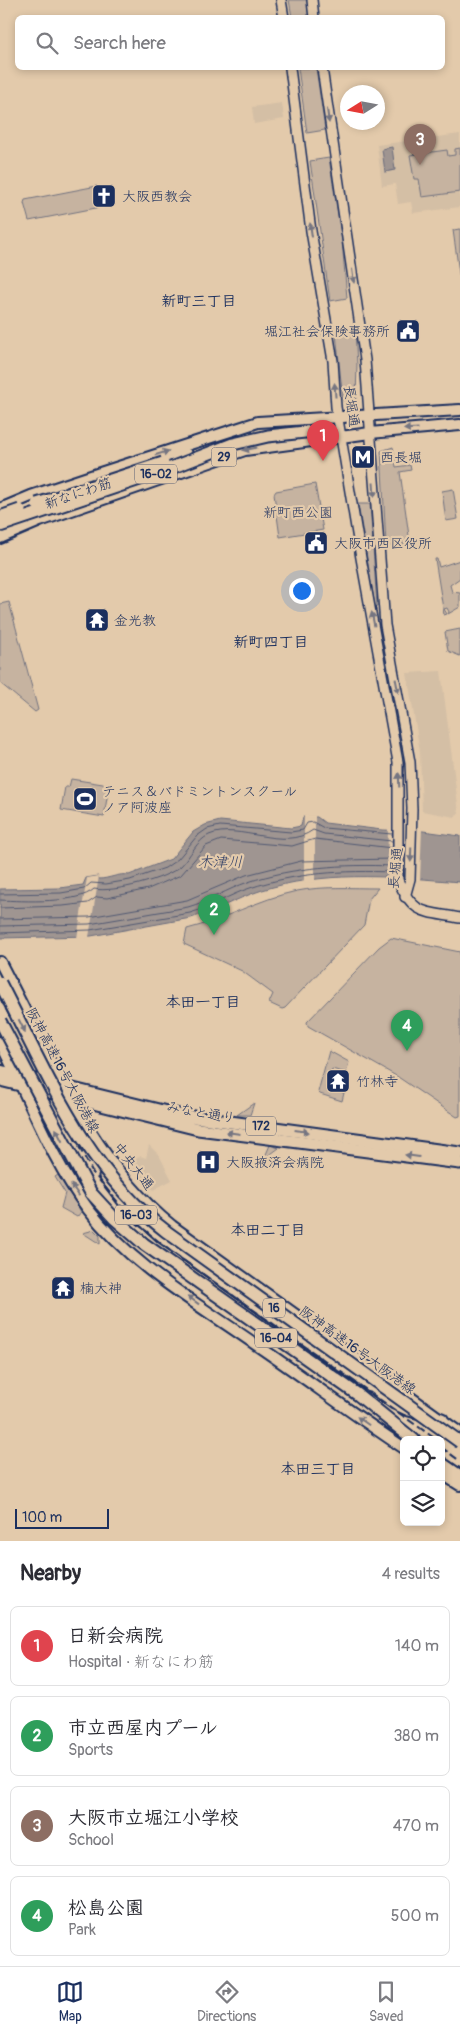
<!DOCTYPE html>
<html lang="en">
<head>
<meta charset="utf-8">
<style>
  body { margin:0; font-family:Pangolin,"Klee One",sans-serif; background:#f2f2f3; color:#2b2b33 }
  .controls { position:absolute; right:15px; bottom:15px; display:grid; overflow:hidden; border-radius:8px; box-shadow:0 2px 8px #0003 }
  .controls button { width:45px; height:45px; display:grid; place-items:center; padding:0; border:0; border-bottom:1px solid #e1e1e2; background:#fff; color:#2b2b33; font:25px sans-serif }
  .compass { position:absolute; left:340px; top:85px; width:45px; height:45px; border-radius:50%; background:#fff; box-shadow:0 2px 8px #0003; rotate:259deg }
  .scale { position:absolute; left:15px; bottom:12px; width:94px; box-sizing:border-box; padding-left:5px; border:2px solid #1b2f5e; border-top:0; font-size:14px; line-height:18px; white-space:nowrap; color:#1b2f5e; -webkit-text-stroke:4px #e3caab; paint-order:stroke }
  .you { position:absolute; left:301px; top:590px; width:18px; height:18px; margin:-12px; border:4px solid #fff; border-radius:50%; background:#1a73e8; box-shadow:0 0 0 8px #1a73e833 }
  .badge { display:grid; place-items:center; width:32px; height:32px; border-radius:50%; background:#1b2f5e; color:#fff; font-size:16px; font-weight:700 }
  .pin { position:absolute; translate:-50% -41px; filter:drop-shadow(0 1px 2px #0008) }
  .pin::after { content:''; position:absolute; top:26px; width:18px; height:15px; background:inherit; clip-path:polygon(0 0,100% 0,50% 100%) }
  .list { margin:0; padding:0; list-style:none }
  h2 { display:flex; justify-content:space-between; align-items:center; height:65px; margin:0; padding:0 20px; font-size:21px }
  h2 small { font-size:16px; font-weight:400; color:#7c7c81 }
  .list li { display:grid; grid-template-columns:32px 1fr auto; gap:15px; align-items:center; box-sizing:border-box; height:80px; margin:0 10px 10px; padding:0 10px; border:1px solid #e1e1e2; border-radius:8px }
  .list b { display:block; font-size:19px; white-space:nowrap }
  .list p { margin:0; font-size:16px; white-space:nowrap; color:#7c7c81 }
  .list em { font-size:16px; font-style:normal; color:#7c7c81 }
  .icon { flex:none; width:28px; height:28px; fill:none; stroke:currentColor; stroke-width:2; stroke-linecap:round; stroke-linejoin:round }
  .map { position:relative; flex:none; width:460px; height:1541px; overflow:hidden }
  .search { position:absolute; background:#fff; box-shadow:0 2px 8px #0003; left:15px; right:15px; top:15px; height:55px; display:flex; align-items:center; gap:12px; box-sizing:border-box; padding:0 18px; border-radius:8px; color:#7c7c81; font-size:19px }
  .sheet { height:425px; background:#fff }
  nav { display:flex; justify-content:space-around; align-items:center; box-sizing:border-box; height:70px; border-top:1px solid #e1e1e2; background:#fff; font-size:14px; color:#7c7c81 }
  nav a { display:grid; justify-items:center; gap:2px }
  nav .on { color:#1b2f5e }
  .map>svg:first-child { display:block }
  .built { fill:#d4bfa5 }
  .green { fill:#c6b3a0; stroke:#70717f }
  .water { fill:#9f9591; stroke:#6a6c7d }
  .pier { fill:#e3caab }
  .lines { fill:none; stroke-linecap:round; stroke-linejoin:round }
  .shore { stroke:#505872; stroke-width:1 }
  .secondary-casing { stroke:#1b2f5e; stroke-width:12 }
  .primary-casing { stroke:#1b2f5e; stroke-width:14 }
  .highway-casing { stroke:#1b2f5e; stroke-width:15 }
  .secondary { stroke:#e3caab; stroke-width:9 }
  .primary { stroke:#e3caab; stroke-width:10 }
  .highway { stroke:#e3caab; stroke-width:11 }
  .rail { stroke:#1b2f5e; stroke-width:2; stroke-dasharray:8 4; stroke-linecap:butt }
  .highway-bridge-casing { stroke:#1b2f5e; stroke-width:15; stroke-linecap:butt }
  .highway-bridge { stroke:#e3caab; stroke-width:11 }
  .oneway { fill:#757581 }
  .labels { text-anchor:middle; stroke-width:4.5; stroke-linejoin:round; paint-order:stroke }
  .shield { fill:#e3caab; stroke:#575e75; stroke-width:1 }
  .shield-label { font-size:12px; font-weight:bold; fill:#1b2f5e }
  .poi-label { font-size:14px; fill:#1b2f5e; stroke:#e3caab; text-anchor:start }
  .street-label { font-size:14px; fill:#1b2f5e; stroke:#e3caab }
  .park-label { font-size:14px; fill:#2c3c65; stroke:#e3caab }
  .neighbourhood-label { font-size:15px; font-weight:bold; fill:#1b2f5e; stroke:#e3caab }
  .water-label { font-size:15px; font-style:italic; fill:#2f3e66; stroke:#e3caab }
</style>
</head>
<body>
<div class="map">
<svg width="460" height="1541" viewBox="0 0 460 1541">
  <rect width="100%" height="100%" fill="#e3caab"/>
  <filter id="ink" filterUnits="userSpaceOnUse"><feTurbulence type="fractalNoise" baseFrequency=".02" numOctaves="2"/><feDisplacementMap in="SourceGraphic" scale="10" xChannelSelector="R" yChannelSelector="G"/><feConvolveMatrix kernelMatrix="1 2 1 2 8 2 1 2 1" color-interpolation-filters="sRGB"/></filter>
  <g filter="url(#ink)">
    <g class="built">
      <path d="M282 103 284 119 254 124 252 107Z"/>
      <path d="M460 134V207L413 213 411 202 398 204 395 184 382 186 377 145Z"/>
      <path d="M441 671 459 813 455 817 422 811 420 752 407 673Z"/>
      <path d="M149 1145 159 1155 172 1180 153 1190 130 1164 140 1156 146 1158Z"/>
    </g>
    <g class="green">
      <path d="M289 0H307L309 17H292Z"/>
      <path d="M298 68H316L325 130 307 133Z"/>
      <path d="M460 148V192L422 197 419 179H414L410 155 447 150 448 156 455 155V149Z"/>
      <path d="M329 158 342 241 347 298 330 301 310 161Z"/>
      <path d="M97 186 101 207 29 221 24 203 25 200Z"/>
      <path d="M460 229V280L453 230Z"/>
      <path d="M355 330 357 364 356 399 343 400 336 333Z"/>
      <path d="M393 447 396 467 410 465 411 470 400 472 410 543 390 546 386 544 381 451Z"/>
      <path d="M315 484 323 530 280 537 274 494 276 491Z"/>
      <path d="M453 489 458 519 446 521 442 491Z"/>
      <path d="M358 504H370L377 606H375Z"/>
      <path d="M435 559H437L439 567 460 560V578L450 585 452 592 460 593V607L448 614 449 612 447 608 444 609 447 614 444 615Z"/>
      <path d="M9 602 38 710 35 712 0 683V604Z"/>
      <path d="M460 629V656L448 651 445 632Z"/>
      <path d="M71 779 109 785 104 817 61 810 65 787H69Z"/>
      <path d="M378 888 369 899 364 925 285 1008 282 1009 269 1003 273 994 242 971 184 944 187 929C224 920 258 899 297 891 323 886 351 888 378 888Z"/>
      <path d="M391 938 460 952V1116L457 1117 398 1077 308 1026 307 1022 379 947Z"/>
      <path d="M329 1051 349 1062 346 1073 332 1069 327 1088 344 1093 342 1101 320 1094 318 1092Z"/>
      <path d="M254 1103 250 1115H237Z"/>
      <path d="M270 1145 279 1148 264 1159Z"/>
      <path d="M58 1175 79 1208 81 1212 77 1217 61 1208 65 1193 55 1177Z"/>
      <path d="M94 1230 100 1236V1244L83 1233Z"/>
    </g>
    <g class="water">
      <path d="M392 147 395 170 385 172 382 149Z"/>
      <path d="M303 817H317L325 823 382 830 423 831 460 836V882C399 877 333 871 273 887 244 894 219 910 191 918L91 936 0 938V889L60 888 83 885 86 878 98 876 99 879C109 879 119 873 129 875L171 859 193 832 205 825 220 821 291 828 301 826Z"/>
    </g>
    <g class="pier">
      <path d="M304 816H315V881L304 882Z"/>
      <path d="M388 828 422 829 420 880H387Z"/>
      <path d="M99 876 89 937 77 938 87 878Z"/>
    </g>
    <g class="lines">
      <g class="shore">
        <path d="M0 894 61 893 84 889 91 883 106 884 130 880 165 868 178 859 197 836 207 829 220 826 291 832 303 830 307 823 313 822 324 828 392 834"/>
        <path d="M0 900C22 901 79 904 94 889 114 893 166 879 181 866 191 856 196 841 209 835 239 822 283 852 313 830L324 834 392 841"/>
        <path d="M0 908 63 906 88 903 97 897 107 898 148 889 181 875 206 846 221 840 292 846 315 839 392 848"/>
        <path d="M0 919 89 917 187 900 246 875 301 861 392 859"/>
        <path d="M0 926 89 924 188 907C209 901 228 889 248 882 294 867 344 864 392 866"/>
        <path d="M0 933 90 930 190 913C211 907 229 895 250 888 295 873 345 870 392 872"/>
      </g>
      <defs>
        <g id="secondary">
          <path d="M281 0 284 18"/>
          <path d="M312 0 314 18"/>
          <path d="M290 68 311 231 333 361 336 407 361 558 398 762V880C413 916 425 911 460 918"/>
          <path d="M322 68 365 360 385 625 410 762 412 809 410 879 405 897"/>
        </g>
        <g id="primary">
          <path d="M0 509 31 496 97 474 258 422 460 410"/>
          <path d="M0 538 40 521 245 450 370 433 460 425"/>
          <path d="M0 962C48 1053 91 1161 172 1226L460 1433"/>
          <path d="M0 1042C29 1098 50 1158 88 1209 131 1266 198 1304 255 1344 305 1378 353 1414 404 1448"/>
          <path d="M441 1473 460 1485"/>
        </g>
        <g id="highway">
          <path d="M314 431H327L342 436"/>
          <path d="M163 463 187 455"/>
          <path d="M0 1071 179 1115 460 1153"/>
          <path d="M0 1080 198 1129 460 1163"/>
          <path d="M105 1176 125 1203 162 1237 394 1403 409 1410 442 1419"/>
          <path d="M91 1193 114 1218 144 1244 357 1394 414 1440"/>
          <path d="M441 1463 460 1476"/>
        </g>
      </defs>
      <use href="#secondary" class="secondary-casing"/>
      <use href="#primary" class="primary-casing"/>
      <use href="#highway" class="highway-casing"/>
      <use href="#secondary" class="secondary"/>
      <use href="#primary" class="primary"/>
      <use href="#highway" class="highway"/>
      <g class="rail">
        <path d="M0 998 93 1173 134 1221 169 1250 437 1440"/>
        <path d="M441 1447 460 1461"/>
      </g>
      <defs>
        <g id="highway-bridge">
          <path d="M37 504 163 463"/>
          <path d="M0 517 20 510"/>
          <path d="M0 526 158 473 233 444 268 436 314 431"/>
          <path d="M0 983C47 1073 84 1169 167 1232L460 1442"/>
          <path d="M0 1021 91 1193"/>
        </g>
      </defs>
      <use href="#highway-bridge" class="highway-bridge-casing"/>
      <use href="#highway-bridge" class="highway-bridge"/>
    </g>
    <defs><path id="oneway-solid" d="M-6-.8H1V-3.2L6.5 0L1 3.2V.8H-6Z" transform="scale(1.25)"/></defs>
    <g class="oneway">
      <use href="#oneway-solid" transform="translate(328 116) rotate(82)"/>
      <use href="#oneway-solid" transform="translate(311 230) rotate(-98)"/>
      <use href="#oneway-solid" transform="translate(353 276) rotate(82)"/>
      <use href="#oneway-solid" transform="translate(335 390) rotate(-94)"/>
      <use href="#oneway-solid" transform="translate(411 429) rotate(176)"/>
      <use href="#oneway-solid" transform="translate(250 449) rotate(168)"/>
      <use href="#oneway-solid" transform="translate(162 453) rotate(-18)"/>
      <use href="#oneway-solid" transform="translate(374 490) rotate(86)"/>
      <use href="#oneway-solid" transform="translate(373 619) rotate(-101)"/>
      <use href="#oneway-solid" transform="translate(397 686) rotate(79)"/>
      <use href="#oneway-solid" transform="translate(399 780) rotate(-92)"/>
      <use href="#oneway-solid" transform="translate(411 855) rotate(92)"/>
      <use href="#oneway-solid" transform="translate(22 1026) rotate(63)"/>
      <use href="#oneway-solid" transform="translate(302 1131) rotate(8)"/>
      <use href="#oneway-solid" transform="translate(233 1133) rotate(-173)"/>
      <use href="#oneway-solid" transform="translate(59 1135) rotate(-117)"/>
      <use href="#oneway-solid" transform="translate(412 1156) rotate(-172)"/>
      <use href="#oneway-solid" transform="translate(75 1190) rotate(-125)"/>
      <use href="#oneway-solid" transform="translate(193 1300) rotate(-144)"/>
      <use href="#oneway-solid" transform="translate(363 1421) rotate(-145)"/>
    </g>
  </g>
  <defs>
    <symbol id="church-square" viewBox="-11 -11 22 22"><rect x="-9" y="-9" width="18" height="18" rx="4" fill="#1b2f5e" stroke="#e3caab"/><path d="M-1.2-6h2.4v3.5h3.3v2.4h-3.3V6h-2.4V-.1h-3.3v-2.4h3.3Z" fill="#fff"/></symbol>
    <symbol id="civic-square" viewBox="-11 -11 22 22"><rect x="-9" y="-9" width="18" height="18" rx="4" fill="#1b2f5e" stroke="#e3caab"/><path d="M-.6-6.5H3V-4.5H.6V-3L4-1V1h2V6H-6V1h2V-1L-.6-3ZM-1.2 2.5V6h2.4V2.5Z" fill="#fff"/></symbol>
    <symbol id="metro-square" viewBox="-11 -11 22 22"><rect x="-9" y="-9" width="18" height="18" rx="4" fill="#1b2f5e" stroke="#e3caab"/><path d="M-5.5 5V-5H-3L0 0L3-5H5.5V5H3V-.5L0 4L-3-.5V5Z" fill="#fff"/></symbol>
    <symbol id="temple-square" viewBox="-11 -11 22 22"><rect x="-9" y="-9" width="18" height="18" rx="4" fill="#1b2f5e" stroke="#e3caab"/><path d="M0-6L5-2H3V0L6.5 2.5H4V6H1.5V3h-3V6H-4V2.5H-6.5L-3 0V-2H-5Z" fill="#fff"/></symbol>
    <symbol id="stadium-square" viewBox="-11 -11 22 22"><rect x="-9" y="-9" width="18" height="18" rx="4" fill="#1b2f5e" stroke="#e3caab"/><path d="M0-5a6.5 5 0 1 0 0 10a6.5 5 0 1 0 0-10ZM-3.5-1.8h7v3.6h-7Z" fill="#fff"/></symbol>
    <symbol id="hospital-square" viewBox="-11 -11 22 22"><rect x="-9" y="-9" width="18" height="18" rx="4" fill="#1b2f5e" stroke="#e3caab"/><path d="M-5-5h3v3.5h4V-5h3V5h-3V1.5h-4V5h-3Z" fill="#fff"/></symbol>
  </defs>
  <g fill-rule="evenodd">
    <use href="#church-square" x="90" y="182" width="28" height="28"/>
    <use href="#civic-square" x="394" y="317" width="28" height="28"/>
    <use href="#metro-square" x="349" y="443" width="28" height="28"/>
    <use href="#civic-square" x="302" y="529" width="28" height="28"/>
    <use href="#temple-square" x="83" y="606" width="28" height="28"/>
    <use href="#stadium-square" x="71" y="785" width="28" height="28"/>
    <use href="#temple-square" x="324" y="1067" width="28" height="28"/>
    <use href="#hospital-square" x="194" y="1148" width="28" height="28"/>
    <use href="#temple-square" x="49" y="1274" width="28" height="28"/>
  </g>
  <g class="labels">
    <g class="shield">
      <rect x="211.5" y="447.5" width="25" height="19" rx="4"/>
      <rect x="135" y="464.5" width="42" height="19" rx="4"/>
      <rect x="246" y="1116.5" width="30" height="19" rx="4"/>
      <rect x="115" y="1205.5" width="42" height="19" rx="4"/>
      <rect x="263" y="1298.5" width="22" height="19" rx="4"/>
      <rect x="255" y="1328.5" width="42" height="19" rx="4"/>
    </g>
    <g class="shield-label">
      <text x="224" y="461">29</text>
      <text x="156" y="478">16-02</text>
      <text x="261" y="1130">172</text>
      <text x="136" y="1219">16-03</text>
      <text x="274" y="1312">16</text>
      <text x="276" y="1342">16-04</text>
    </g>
    <g class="poi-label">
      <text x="122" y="201">大阪西教会</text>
      <text x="390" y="336" text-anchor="end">堀江社会保険事務所</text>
      <text x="380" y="462">西長堀</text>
      <text x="334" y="548">大阪市西区役所</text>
      <text x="114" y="625">金光教</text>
      <text x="102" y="796">テニス＆バドミントンスクール<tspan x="102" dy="16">ノア阿波座</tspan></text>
      <text x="356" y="1086">竹林寺</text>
      <text x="226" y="1167">大阪掖済会病院</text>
      <text x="80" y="1293">楠大神</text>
    </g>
    <g class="street-label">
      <text transform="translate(352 406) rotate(82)" y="5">長堀通</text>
      <text transform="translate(78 493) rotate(-19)" y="5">新なにわ筋</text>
      <text transform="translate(395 868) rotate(-84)" y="5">長堀通</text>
      <text transform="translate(63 1070) rotate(62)" y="5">阪神高速16号大阪港線</text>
      <text transform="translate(201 1112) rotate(10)" y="5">みなと通り</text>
      <text transform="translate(134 1166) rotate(52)" y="5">中央大通</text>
      <text transform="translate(358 1350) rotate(36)" y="5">阪神高速16号大阪港線</text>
    </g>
    <g class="park-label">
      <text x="298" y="517">新町西公園</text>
    </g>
    <g class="neighbourhood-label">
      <text x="199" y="306">新町三丁目</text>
      <text x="271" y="647">新町四丁目</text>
      <text x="203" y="1007">本田一丁目</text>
      <text x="268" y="1235">本田二丁目</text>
      <text x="318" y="1474">本田三丁目</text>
    </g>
    <g class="water-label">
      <text x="220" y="867">木津川</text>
    </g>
  </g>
</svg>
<div class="controls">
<button><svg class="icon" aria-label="locate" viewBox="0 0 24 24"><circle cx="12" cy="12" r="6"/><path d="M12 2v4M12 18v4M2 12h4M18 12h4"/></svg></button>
<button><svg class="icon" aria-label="layers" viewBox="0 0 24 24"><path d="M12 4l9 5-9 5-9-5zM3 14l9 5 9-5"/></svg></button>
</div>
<svg class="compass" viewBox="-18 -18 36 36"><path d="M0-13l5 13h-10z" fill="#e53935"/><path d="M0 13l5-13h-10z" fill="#7c7c81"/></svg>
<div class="scale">100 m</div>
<div class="you"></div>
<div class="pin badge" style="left:323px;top:461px;background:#e0444e">1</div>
<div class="pin badge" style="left:214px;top:935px;background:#2e9e5b">2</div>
<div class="pin badge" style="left:420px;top:165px;background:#8d6e63">3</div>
<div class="pin badge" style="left:407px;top:1051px;background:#2e9e5b">4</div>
<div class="search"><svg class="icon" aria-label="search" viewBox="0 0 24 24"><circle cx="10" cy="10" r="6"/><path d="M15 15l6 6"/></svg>Search here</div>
</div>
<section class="sheet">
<h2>Nearby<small>4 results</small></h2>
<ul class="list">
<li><span class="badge" style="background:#e0444e">1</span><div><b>日新会病院</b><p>Hospital · 新なにわ筋</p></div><em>140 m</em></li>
<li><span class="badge" style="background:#2e9e5b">2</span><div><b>市立西屋内プール</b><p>Sports</p></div><em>380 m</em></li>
<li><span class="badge" style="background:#8d6e63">3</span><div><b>大阪市立堀江小学校</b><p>School</p></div><em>470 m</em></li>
<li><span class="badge" style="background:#2e9e5b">4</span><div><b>松島公園</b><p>Park</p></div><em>500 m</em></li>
</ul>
</section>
<nav>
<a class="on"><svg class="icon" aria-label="map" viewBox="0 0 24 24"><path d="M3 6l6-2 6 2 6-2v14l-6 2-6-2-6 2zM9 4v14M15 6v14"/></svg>Map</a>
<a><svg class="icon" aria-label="directions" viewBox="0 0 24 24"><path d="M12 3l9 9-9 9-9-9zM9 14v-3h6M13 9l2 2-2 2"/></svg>Directions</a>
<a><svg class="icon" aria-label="saved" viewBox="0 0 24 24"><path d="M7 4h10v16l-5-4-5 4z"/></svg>Saved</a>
</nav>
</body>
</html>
